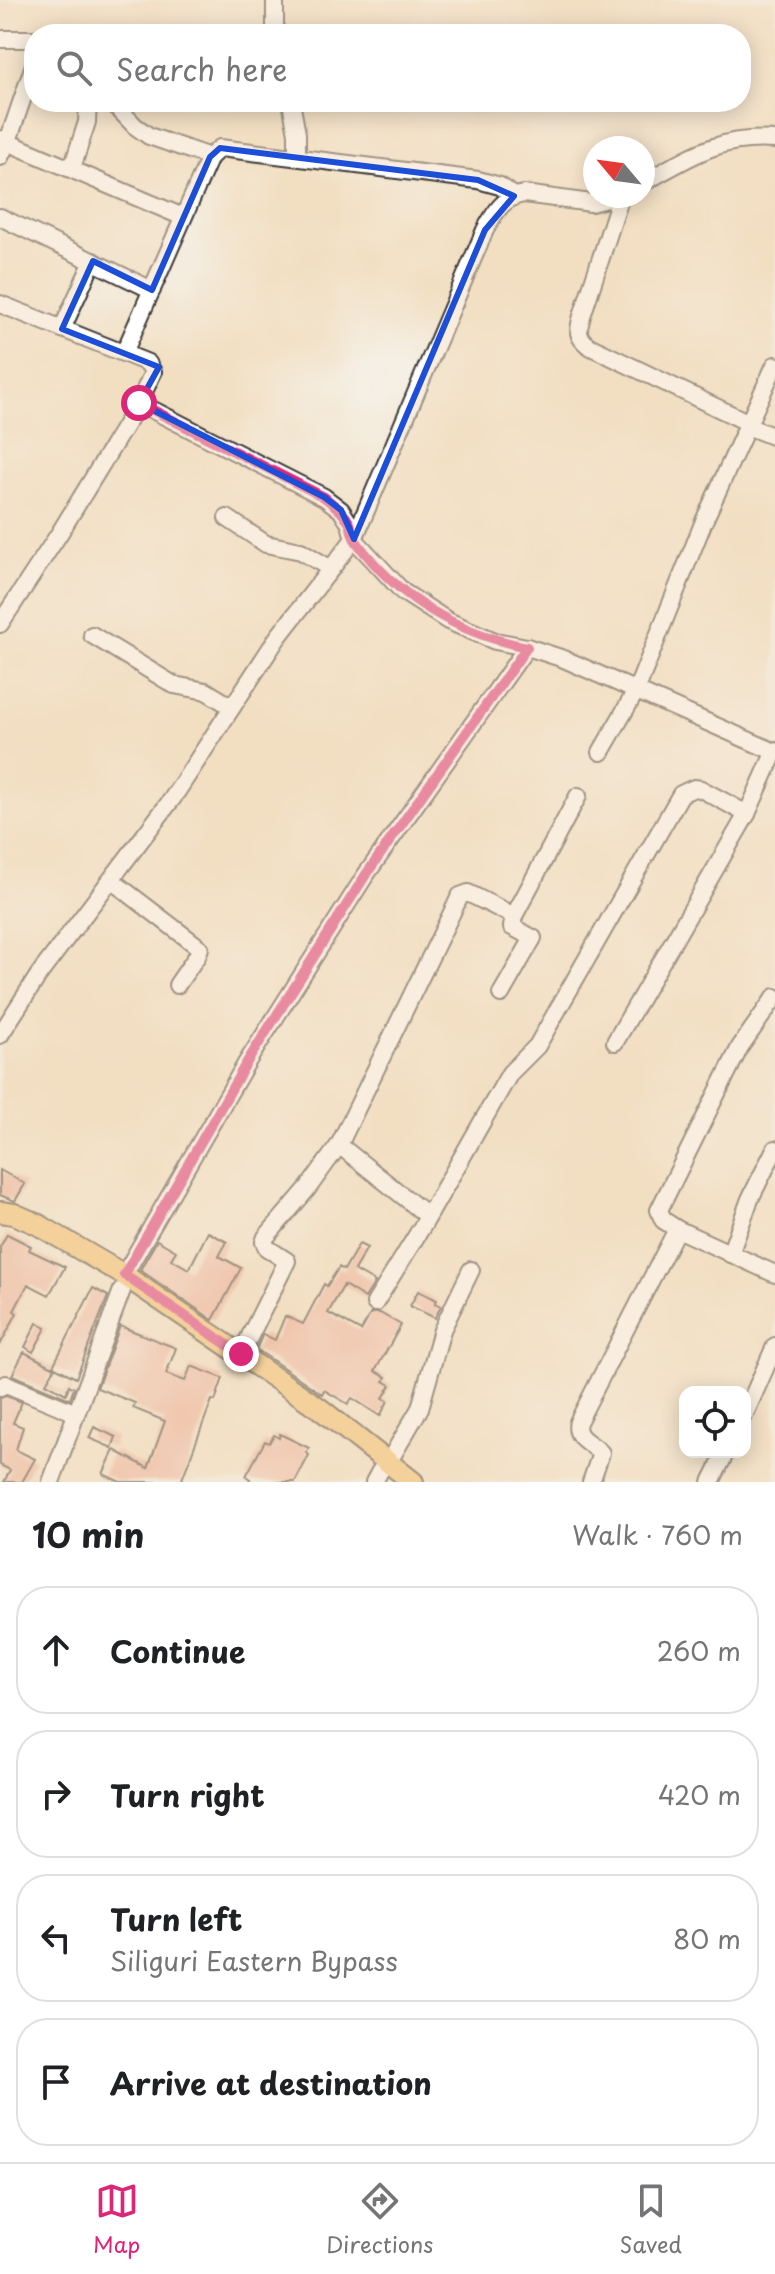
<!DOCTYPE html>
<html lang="en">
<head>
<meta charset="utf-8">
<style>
  body { margin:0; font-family:"Playpen Sans",sans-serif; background:#f2f2f2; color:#202124 }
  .controls { position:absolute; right:24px; bottom:24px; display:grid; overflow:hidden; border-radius:16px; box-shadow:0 4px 20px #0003 }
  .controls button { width:72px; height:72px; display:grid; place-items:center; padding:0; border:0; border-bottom:2px solid #e0e0e0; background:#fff; color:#202124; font:40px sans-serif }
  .compass { position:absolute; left:583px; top:136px; width:72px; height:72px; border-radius:50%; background:#fff; box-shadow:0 4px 20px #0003; rotate:299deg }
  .stop { position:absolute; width:24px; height:24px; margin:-18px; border:6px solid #db2777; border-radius:50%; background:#fff }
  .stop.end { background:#db2777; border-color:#fff; box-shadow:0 2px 8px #0008 }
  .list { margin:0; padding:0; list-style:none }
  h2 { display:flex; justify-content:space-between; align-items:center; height:104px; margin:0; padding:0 32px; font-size:34px }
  h2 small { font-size:26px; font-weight:400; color:#757577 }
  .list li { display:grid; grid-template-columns:52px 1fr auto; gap:24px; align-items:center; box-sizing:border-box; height:128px; margin:0 16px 16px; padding:0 16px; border:2px solid #e0e0e0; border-radius:32px }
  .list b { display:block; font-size:30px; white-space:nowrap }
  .list p { margin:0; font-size:26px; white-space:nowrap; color:#757577 }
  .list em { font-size:26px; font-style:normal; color:#757577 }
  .icon { flex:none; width:44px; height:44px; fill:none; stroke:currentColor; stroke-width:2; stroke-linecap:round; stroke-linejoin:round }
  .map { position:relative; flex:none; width:775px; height:1482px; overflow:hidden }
  .search { position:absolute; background:#fff; box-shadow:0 4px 20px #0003; left:24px; right:24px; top:24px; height:88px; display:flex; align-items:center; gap:20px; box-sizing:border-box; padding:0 28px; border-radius:32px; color:#757577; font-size:30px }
  .sheet { height:680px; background:#fff }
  nav { display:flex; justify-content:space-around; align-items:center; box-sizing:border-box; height:112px; border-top:2px solid #e0e0e0; background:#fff; font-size:22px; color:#757577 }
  nav a { display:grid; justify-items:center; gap:4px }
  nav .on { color:#db2777 }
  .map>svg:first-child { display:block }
  .building { fill:#eea58f }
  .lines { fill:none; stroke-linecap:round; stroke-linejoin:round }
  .minor-casing { stroke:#3c3935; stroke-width:20 }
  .major-casing { stroke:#3c3935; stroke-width:24 }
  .minor { stroke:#fff; stroke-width:16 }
  .major { stroke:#f5c16b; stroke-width:20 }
  .route { stroke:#db2777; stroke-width:10 }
  .marked { fill:none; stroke:#1d4ed8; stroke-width:6; stroke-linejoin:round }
</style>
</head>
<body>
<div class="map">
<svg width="775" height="1482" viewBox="0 0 775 1482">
  <rect width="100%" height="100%" fill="#f6f6f2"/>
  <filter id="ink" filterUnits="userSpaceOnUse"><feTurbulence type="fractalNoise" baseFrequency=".0125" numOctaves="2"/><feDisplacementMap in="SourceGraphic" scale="16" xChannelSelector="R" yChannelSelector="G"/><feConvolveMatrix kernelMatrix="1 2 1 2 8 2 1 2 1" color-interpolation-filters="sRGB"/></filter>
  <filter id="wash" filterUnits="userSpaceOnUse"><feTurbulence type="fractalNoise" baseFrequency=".006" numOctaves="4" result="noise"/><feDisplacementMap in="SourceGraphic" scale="32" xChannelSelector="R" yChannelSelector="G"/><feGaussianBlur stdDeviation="1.8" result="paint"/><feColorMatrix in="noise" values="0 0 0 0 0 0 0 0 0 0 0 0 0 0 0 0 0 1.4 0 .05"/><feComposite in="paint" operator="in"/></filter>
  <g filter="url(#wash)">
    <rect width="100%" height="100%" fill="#f2dfc2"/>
    <g id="blocks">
      <g class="building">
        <path d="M0 1170 25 1184 15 1201 0 1195Z"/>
        <path d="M208 1232 227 1242 219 1256 241 1268 213 1320 140 1270 157 1240 176 1251 171 1259 189 1269Z"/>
        <path d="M7 1234 31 1246 29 1250 65 1267 49 1295 28 1284 14 1311 17 1313 0 1345V1247Z"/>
        <path d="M359 1244 367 1248 354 1270 375 1282 365 1298 344 1285 328 1313 361 1331 371 1313H380L401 1325 375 1371 386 1377 384 1381 391 1385 383 1398 388 1401 380 1416 352 1398 348 1404 324 1390 322 1394 256 1349 263 1334 275 1340 285 1316 303 1324 324 1284 327 1286 339 1267 344 1270Z"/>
        <path d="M93 1288 108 1296 76 1378 53 1366Z"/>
        <path d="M418 1291 437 1300 435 1303 441 1306 435 1318 410 1306Z"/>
        <path d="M37 1323 46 1328 33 1352 25 1347Z"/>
        <path d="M120 1326 176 1348 166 1374 185 1381 191 1366 223 1378 215 1401 212 1400 181 1482H120L103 1474 114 1450 148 1468 165 1421 133 1408 135 1403 97 1388Z"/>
        <path d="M24 1352 55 1368 46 1383 66 1394 69 1385 74 1388 70 1399 12 1375Z"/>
        <path d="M6 1396 22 1402 13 1423 23 1427 16 1450 35 1459 22 1482H4L10 1470 0 1465V1398Z"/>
        <path d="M94 1427 116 1437 112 1448 89 1438Z"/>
        <path d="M280 1434 309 1448 306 1453 309 1455 295 1482H249L250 1479 246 1476 265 1441 269 1443 274 1435 279 1438Z"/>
      </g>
    </g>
  </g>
  <g filter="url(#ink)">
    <use href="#blocks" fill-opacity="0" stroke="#3c3935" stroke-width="2"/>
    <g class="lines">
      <defs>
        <g id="minor">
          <path d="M275 34V0"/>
          <path d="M0 39H34"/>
          <path d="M112 102 135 126 149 136 210 157"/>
          <path d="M291 102 297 134V157"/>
          <path d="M0 139 183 217"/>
          <path d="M0 157 8 141 34 65"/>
          <path d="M72 168 87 122 88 102"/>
          <path d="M643 183C691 156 718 136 775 140"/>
          <path d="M621 196 582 316C578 331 576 336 589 346L749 423"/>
          <path d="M0 217 152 290"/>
          <path d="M0 304 148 363 153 372 139 403 59 534 0 624"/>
          <path d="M62 329 93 261"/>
          <path d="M124 353 210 157 220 148 478 180 500 186 514 196"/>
          <path d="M139 403 324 497 341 510 350 524 354 539 403 592 448 621 495 641 527 647 564 659 775 752"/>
          <path d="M747 426 775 437"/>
          <path d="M227 518 266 544 301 551 331 569"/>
          <path d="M92 635 174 685 206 691 232 707"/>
          <path d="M601 752 636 691 704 521 775 365"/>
          <path d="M111 880 200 948 197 956 177 985"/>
          <path d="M501 994 533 938 512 927 514 916"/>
          <path d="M775 997 740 1047 659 1210 663 1220 677 1229 775 1274"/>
          <path d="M0 1035 40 973 172 799 278 637 354 539 485 230C495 212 503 197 524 194L591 203 618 196"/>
          <path d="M615 1042 747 814"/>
          <path d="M339 1145 428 1216"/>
          <path d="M730 1254 750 1199 775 1149"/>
          <path d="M124 1275 247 1062 365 876 527 647"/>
          <path d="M375 1303 425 1222 510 1073 537 1046 681 794 694 788 701 789 747 814 775 751"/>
          <path d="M241 1354 287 1261 267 1248 264 1242 266 1237 308 1188 339 1145 460 896 468 893 514 916 578 796"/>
          <path d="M0 1387 6 1384 76 1413"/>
          <path d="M745 1414 775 1346"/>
          <path d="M388 1463 420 1408 442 1330 471 1270"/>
          <path d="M51 1482 122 1290"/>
          <path d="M374 1482 380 1471"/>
          <path d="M591 1482 601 1453C592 1443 573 1438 578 1422L677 1229"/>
          <path d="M711 1482 726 1452"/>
        </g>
        <path id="major" d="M0 1212 14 1214 37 1224 124 1275 319 1408 413 1482"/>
      </defs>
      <use href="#minor" class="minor-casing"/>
      <use href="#major" class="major-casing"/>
      <use href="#minor" class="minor"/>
      <use href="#major" class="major"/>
    </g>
  </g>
  <g class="lines" filter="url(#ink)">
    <path class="route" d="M139 403 324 497C334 505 344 512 350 524 352 530 352 536 356 541 397 598 459 634 527 647L365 876 247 1062 124 1275 241 1354"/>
  </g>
  <path d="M0 0H775V1482H0ZM220 148 478 180 514 196 485 230 354 539 341 510 324 497 139 403 159 367 62 329 93 261 152 290 210 157Z" fill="#f2dfc2" fill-opacity=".55" fill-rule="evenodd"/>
  <path class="marked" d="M220 148 478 180 514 196 485 230 354 539 341 510 324 497 139 403 159 367 62 329 93 261 152 290 210 157Z"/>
</svg>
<div class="controls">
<button><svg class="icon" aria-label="locate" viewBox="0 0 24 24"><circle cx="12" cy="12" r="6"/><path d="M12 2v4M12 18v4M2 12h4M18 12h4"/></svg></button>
</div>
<svg class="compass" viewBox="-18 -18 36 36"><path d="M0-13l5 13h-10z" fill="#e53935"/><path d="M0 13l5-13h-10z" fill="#757577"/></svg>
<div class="stop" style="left:139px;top:403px"></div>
<div class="stop end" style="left:241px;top:1354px"></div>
<div class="search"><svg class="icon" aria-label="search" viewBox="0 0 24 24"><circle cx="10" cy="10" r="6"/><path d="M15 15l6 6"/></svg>Search here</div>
</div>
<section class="sheet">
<h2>10 min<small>Walk · 760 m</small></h2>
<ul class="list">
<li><svg class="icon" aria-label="ahead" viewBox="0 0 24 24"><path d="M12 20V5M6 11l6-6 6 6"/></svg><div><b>Continue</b></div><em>260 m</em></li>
<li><svg class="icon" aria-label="right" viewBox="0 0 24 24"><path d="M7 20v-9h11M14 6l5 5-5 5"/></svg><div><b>Turn right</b></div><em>420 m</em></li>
<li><svg class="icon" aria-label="left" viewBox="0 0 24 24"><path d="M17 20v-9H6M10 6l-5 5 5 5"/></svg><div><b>Turn left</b><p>Siliguri Eastern Bypass</p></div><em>80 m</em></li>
<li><svg class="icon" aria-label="arrive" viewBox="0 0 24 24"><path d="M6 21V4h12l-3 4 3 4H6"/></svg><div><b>Arrive at destination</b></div></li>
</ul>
</section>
<nav>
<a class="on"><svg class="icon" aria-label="map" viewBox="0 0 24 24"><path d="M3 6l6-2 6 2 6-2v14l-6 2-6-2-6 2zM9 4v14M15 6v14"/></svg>Map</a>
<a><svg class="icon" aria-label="directions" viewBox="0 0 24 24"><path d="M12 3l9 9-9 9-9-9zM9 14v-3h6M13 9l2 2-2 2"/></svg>Directions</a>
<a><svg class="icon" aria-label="saved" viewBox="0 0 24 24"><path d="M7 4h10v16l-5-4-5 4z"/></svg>Saved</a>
</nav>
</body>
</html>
